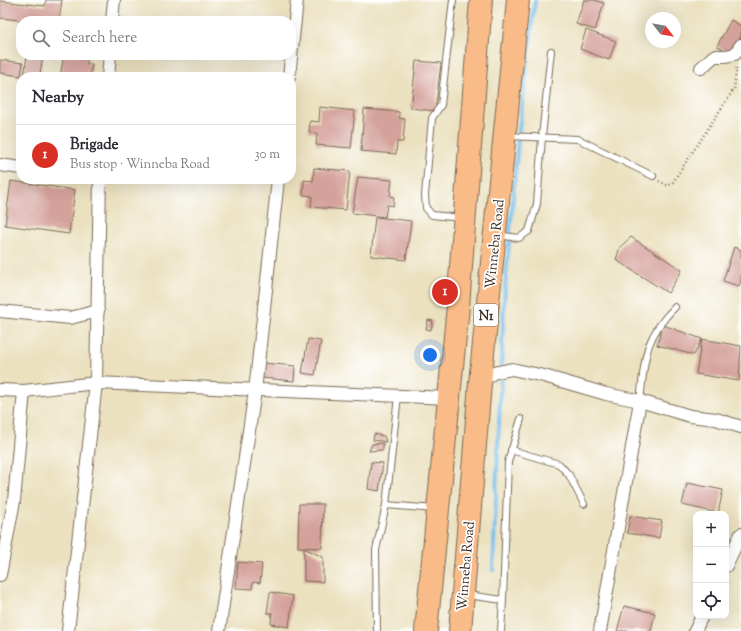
<!DOCTYPE html>
<html lang="en">
<head>
<meta charset="utf-8">
<style>
  body { margin:0; font-family:"Sorts Mill Goudy",serif; background:#f7f7f7; color:#2b2b33 }
  .controls { position:absolute; right:12px; bottom:12px; display:grid; overflow:hidden; border-radius:8px; box-shadow:0 4px 16px #0002 }
  .controls button { width:36px; height:36px; display:grid; place-items:center; padding:0; border:0; border-bottom:1px solid #e1e1e2; background:#fff; color:#2b2b33; font:20px sans-serif }
  .compass { position:absolute; left:645px; top:12px; width:36px; height:36px; border-radius:50%; background:#fff; box-shadow:0 4px 16px #0002; rotate:121deg }
  .you { position:absolute; left:430px; top:355px; width:14px; height:14px; margin:-10px; border:3px solid #fff; border-radius:50%; background:#1a73e8; box-shadow:0 0 0 6px #1a73e833 }
  .badge { display:grid; place-items:center; width:26px; height:26px; border-radius:50%; background:#d93025; color:#fff; font-size:13px; font-weight:700 }
  .pin { position:absolute; translate:-50% -50%; border:2px solid #fff; box-shadow:0 1px 4px #0006 }
  .list { margin:0; padding:0; list-style:none }
  h2 { display:flex; justify-content:space-between; align-items:center; height:52px; margin:0; padding:0 16px; font-size:17px }
  h2 small { font-size:13px; font-weight:400; color:#7c7c81 }
  .list li { display:grid; grid-template-columns:26px 1fr auto; gap:12px; align-items:center; box-sizing:border-box; height:60px; padding:0 16px; border-top:1px solid #e1e1e2 }
  .list b { display:block; font-size:15px; white-space:nowrap }
  .list p { margin:0; font-size:13px; white-space:nowrap; color:#7c7c81 }
  .list em { font-size:13px; font-style:normal; color:#7c7c81 }
  .icon { flex:none; width:22px; height:22px; fill:none; stroke:currentColor; stroke-width:2; stroke-linecap:round; stroke-linejoin:round }
  .map { position:relative; flex:none; width:741px; height:631px; overflow:hidden }
  .search { position:absolute; background:#fff; box-shadow:0 4px 16px #0002; left:16px; top:16px; width:280px; height:44px; display:flex; align-items:center; gap:10px; box-sizing:border-box; padding:0 14px; border-radius:16px; color:#7c7c81; font-size:15px }
  .panel { position:absolute; background:#fff; box-shadow:0 4px 16px #0002; left:16px; top:72px; width:280px; height:112px; border-radius:16px }
  .map>svg:first-child { display:block }
  .lines { fill:none; stroke-linecap:round; stroke-linejoin:round }
  .stream { stroke:#72beec; stroke-width:4 }
  .building { fill:#d5a29b }
  .lane-casing { stroke:#796a56; stroke-width:8 }
  .street-casing { stroke:#796a56; stroke-width:14 }
  .highway-casing { stroke:#796a56; stroke-width:24 }
  .path { stroke:#796a56; stroke-width:2.5; stroke-dasharray:1 3; stroke-linecap:butt }
  .lane { stroke:#fff; stroke-width:6 }
  .street { stroke:#fff; stroke-width:12 }
  .highway { stroke:#f9bc89; stroke-width:22 }
  .labels { text-anchor:middle; stroke-width:3.5; stroke-linejoin:round; paint-order:stroke }
  .shield { fill:#fff; stroke:#766a62; stroke-width:1 }
  .shield-label { font-size:13px; font-weight:bold; fill:#3b2a1e }
  .street-label { font-size:14px; fill:#3b2a1e; stroke:#fff }
</style>
</head>
<body>
<div class="map">
<svg width="741" height="631" viewBox="0 0 741 631">
  <rect width="100%" height="100%" fill="#fff"/>
  <filter id="ink" filterUnits="userSpaceOnUse"><feTurbulence type="fractalNoise" baseFrequency=".025" numOctaves="2"/><feDisplacementMap in="SourceGraphic" scale="8" xChannelSelector="R" yChannelSelector="G"/><feConvolveMatrix kernelMatrix="1 2 1 2 8 2 1 2 1" color-interpolation-filters="sRGB"/></filter>
  <filter id="wash" filterUnits="userSpaceOnUse"><feTurbulence type="fractalNoise" baseFrequency=".012" numOctaves="4" result="noise"/><feDisplacementMap in="SourceGraphic" scale="16" xChannelSelector="R" yChannelSelector="G"/><feGaussianBlur stdDeviation="0.9" result="paint"/><feColorMatrix in="noise" values="0 0 0 0 0 0 0 0 0 0 0 0 0 0 0 0 0 1.4 0 .05"/><feComposite in="paint" operator="in"/></filter>
  <g filter="url(#wash)">
    <rect width="100%" height="100%" fill="#ebe1bf"/>
    <g class="lines">
      <path class="stream" d="M493 570 504 301 519 130 535 0"/>
    </g>
    <g id="blocks">
      <g class="building">
        <path d="M46 0H62L59 21H29L0 18V1L45 6Z"/>
        <path d="M584 0H594L604 3 595 30 576 24Z"/>
        <path d="M731 20 741 26V36L732 54 717 46Z"/>
        <path d="M586 30 616 41 609 60 580 49Z"/>
        <path d="M27 55H43L40 74 55 77H24Z"/>
        <path d="M64 55H88L87 64H92L90 77 60 76Z"/>
        <path d="M0 60 23 63 21 76 0 73Z"/>
        <path d="M416 61 441 63 435 111 411 108Z"/>
        <path d="M320 107 355 111 351 148 316 145 317 133 309 132 310 121 319 122Z"/>
        <path d="M364 109 399 112V118L405 119 403 142H397L396 154 361 151Z"/>
        <path d="M314 168 350 171 346 210 311 207 312 196 303 195 304 180 313 181Z"/>
        <path d="M358 177 392 180 390 196 394 197 393 206 387 205 385 217 352 213Z"/>
        <path d="M11 181 75 190 69 234 5 225Z"/>
        <path d="M375 217 411 221 406 260 371 256Z"/>
        <path d="M631 237 682 270 668 293 616 260 620 247Z"/>
        <path d="M734 247 741 250V280L739 286 723 281Z"/>
        <path d="M428 320 433 321 431 330 426 329Z"/>
        <path d="M663 325 702 339 694 355 657 345Z"/>
        <path d="M308 339 321 341 315 375 302 373Z"/>
        <path d="M702 339 741 346 739 381 696 374Z"/>
        <path d="M263 363 295 366 294 381 262 378Z"/>
        <path d="M374 434 384 436 386 442 373 440Z"/>
        <path d="M383 443V450L369 451 372 444Z"/>
        <path d="M371 462 383 463 379 491 368 489Z"/>
        <path d="M687 483 723 490 718 513 682 505Z"/>
        <path d="M299 504H323L322 548 298 547Z"/>
        <path d="M630 516 662 521 659 538 627 533Z"/>
        <path d="M304 548 323 557V582L304 581Z"/>
        <path d="M238 562 262 564 260 583 253 582 252 589 236 588Z"/>
        <path d="M270 592 293 596 289 627 271 624 272 613H267Z"/>
        <path d="M624 606 655 613 651 631H617Z"/>
      </g>
    </g>
  </g>
  <g filter="url(#ink)">
    <use href="#blocks" fill-opacity="0" stroke="#796a56" stroke-width="1"/>
    <g class="lines">
      <defs>
        <g id="lane">
          <path d="M453 0 441 105 432 118 425 195 426 208 432 215 462 218"/>
          <path d="M507 136 578 139 653 176"/>
          <path d="M498 235 519 238 529 231 537 204 542 137 551 51"/>
          <path d="M640 401C645 359 643 339 675 307"/>
          <path d="M511 450 559 464 569 475 584 504"/>
          <path d="M386 505 435 509"/>
          <path d="M467 595 503 600 501 631"/>
          <path d="M503 600 508 462 521 419"/>
          <path d="M377 631 376 550 386 505 398 396"/>
        </g>
        <g id="street">
          <path d="M112 21 114 0"/>
          <path d="M701 68 714 56H726L735 54 741 45"/>
          <path d="M108 77 110 55"/>
          <path d="M289 77 297 0"/>
          <path d="M0 165 21 168"/>
          <path d="M100 179 96 383 449 398"/>
          <path d="M0 311 70 318 98 311"/>
          <path d="M480 383 493 373 512 369 544 376 606 394 640 401 690 416 716 419 741 427"/>
          <path d="M0 390 24 391 96 383 68 631"/>
          <path d="M726 566 741 534"/>
          <path d="M0 575 14 501 24 391"/>
          <path d="M219 631 255 391 278 179"/>
          <path d="M600 631 640 401"/>
          <path d="M695 631 702 616"/>
        </g>
        <g id="highway">
          <path d="M426 631 458 306 481 0"/>
          <path d="M460 631 480 383 518 0"/>
        </g>
      </defs>
      <use href="#lane" class="lane-casing"/>
      <use href="#street" class="street-casing"/>
      <use href="#highway" class="highway-casing"/>
      <path class="path" d="M659 181 668 186 673 182 734 89 737 66"/>
      <use href="#lane" class="lane"/>
      <use href="#street" class="street"/>
      <use href="#highway" class="highway"/>
    </g>
  </g>
  <g class="labels">
    <rect class="shield" x="474" y="304" width="24" height="22" rx="3"/>
    <g class="shield-label">
      <text x="486" y="320">N1</text>
    </g>
    <g class="street-label">
      <text transform="translate(494 244) rotate(-84)" y="5">Winneba Road</text>
      <text transform="translate(465 566) rotate(-85)" y="5">Winneba Road</text>
    </g>
  </g>
</svg>
<div class="controls">
<button>+</button>
<button>−</button>
<button><svg class="icon" aria-label="locate" viewBox="0 0 24 24"><circle cx="12" cy="12" r="6"/><path d="M12 2v4M12 18v4M2 12h4M18 12h4"/></svg></button>
</div>
<svg class="compass" viewBox="-18 -18 36 36"><path d="M0-13l5 13h-10z" fill="#e53935"/><path d="M0 13l5-13h-10z" fill="#7c7c81"/></svg>
<div class="you"></div>
<div class="pin badge" style="left:445px;top:292px">1</div>
<div class="search"><svg class="icon" aria-label="search" viewBox="0 0 24 24"><circle cx="10" cy="10" r="6"/><path d="M15 15l6 6"/></svg>Search here</div>
<section class="panel">
<h2>Nearby<small></small></h2>
<ul class="list">
<li><span class="badge">1</span><div><b>Brigade</b><p>Bus stop · Winneba Road</p></div><em>30 m</em></li>
</ul>
</section>
</div>
</body>
</html>
